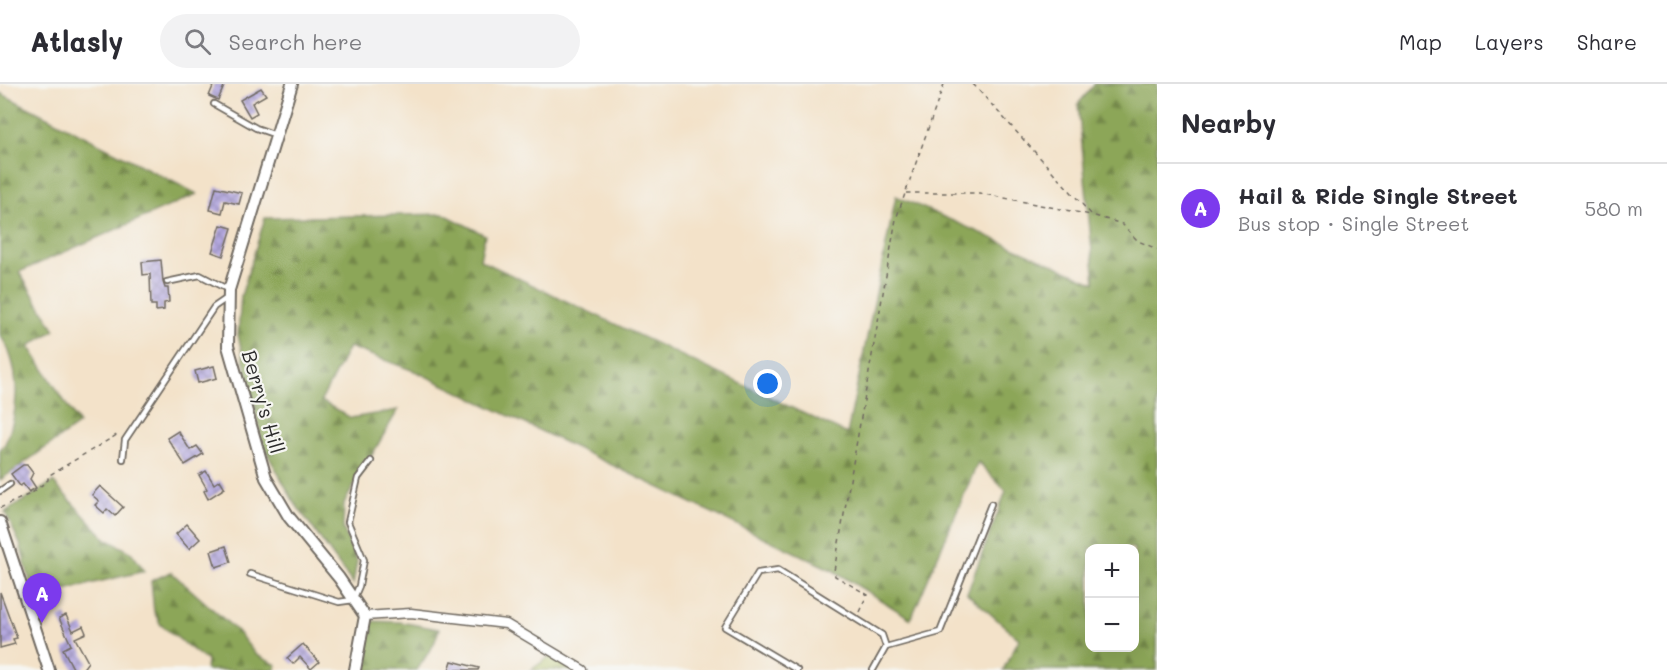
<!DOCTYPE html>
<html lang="en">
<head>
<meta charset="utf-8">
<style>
  body { margin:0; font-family:Mali,sans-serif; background:#f2f2f3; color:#2b2b33 }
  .controls { position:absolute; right:18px; bottom:18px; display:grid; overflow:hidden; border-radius:12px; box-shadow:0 6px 24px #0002 }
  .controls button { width:54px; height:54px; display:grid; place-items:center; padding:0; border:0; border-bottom:2px solid #e1e1e2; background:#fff; color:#2b2b33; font:30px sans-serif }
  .you { position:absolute; left:768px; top:300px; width:21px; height:21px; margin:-15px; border:4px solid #fff; border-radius:50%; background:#1a73e8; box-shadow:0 0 0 9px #1a73e833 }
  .badge { display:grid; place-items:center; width:39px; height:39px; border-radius:50%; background:#7c3aed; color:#fff; font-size:20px; font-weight:700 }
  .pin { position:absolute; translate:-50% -50px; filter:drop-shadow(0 2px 3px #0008) }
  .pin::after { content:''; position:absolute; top:32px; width:21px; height:18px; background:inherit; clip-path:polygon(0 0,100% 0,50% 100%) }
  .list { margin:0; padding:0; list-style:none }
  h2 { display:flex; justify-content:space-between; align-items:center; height:78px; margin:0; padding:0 24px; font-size:26px }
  h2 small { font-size:20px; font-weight:400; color:#7c7c81 }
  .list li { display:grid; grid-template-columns:39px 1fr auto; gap:18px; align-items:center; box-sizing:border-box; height:90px; padding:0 24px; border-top:2px solid #e1e1e2 }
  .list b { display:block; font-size:22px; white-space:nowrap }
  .list p { margin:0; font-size:20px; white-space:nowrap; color:#7c7c81 }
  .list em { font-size:20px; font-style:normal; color:#7c7c81 }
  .icon { flex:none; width:33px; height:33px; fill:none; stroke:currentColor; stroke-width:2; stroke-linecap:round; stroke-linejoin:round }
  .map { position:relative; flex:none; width:1157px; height:586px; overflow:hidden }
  header { display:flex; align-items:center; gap:36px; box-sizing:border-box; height:84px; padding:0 30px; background:#fff; border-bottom:2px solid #e1e1e2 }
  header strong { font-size:28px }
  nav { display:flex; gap:33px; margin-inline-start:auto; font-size:21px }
  .search { width:420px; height:54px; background:#f2f2f3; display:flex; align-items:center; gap:15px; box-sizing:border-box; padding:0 21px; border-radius:33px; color:#7c7c81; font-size:22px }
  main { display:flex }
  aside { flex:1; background:#fff }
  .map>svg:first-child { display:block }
  .grass { fill:#b0bf62; stroke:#6e7546; stroke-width:1.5 }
  .forest { fill:url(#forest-firs); stroke:#5c6842; stroke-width:1.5; fill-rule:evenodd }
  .building { fill:url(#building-cross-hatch) }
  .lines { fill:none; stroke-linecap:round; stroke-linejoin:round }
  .service-casing { stroke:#716b62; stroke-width:8 }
  .minor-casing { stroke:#716b62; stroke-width:11 }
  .tertiary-casing { stroke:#716b62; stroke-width:14 }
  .path { stroke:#716b62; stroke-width:1.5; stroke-dasharray:4.5 4.5; stroke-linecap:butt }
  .service { stroke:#fff; stroke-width:4.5 }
  .minor { stroke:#fff; stroke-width:8 }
  .tertiary { stroke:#fff; stroke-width:10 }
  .labels { text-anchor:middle; stroke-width:4.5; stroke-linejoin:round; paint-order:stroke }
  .street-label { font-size:20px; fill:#2b2b2b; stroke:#f6f6f2 }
</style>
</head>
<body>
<header>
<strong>Atlasly</strong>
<div class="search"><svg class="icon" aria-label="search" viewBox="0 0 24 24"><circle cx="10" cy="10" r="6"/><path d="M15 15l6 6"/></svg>Search here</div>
<nav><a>Map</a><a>Layers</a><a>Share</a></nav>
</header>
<main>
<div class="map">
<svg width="1157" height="586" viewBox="0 0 1157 586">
  <defs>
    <pattern id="forest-firs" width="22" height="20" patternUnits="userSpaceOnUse" patternTransform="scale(1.5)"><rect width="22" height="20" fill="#8ca658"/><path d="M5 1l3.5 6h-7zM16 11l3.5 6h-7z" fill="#738749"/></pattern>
    <pattern id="building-cross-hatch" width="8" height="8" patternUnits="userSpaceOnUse" patternTransform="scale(1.5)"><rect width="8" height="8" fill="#b4a8df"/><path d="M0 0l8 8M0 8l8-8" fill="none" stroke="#9389b5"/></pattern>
  </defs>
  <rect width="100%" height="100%" fill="#f6f6f2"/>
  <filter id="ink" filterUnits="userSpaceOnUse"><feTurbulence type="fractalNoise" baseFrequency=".0167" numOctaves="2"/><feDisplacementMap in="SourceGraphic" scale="12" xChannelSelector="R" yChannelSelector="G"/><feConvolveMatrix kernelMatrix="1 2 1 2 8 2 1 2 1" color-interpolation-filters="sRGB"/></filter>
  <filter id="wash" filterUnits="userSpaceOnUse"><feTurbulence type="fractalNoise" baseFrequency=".008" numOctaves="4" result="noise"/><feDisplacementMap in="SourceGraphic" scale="24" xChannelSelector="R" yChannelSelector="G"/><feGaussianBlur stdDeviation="1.35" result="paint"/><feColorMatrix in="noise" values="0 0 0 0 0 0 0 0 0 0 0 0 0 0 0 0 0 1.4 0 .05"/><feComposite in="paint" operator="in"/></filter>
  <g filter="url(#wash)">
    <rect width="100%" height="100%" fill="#f3e2c9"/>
    <path class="grass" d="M552 571 575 586H531Z"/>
    <g class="forest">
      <path d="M1095 0H1157V586H1003L1019 555 967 509 1006 407 978 378 911 535 834 487 417 288 349 263 321 317 351 334 398 326 344 419 343 444 357 477 353 500 294 418 263 362 238 251 241 212 265 134 444 130 485 151 480 176 847 350 896 112 1095 199 1078 20ZM1090 464H1134V564H1090Z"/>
      <path d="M0 9 197 110 19 188 55 246 29 262 79 340 0 396C0 387 0 375 0 367 0 365 4 361 5 360 20 327 21 281 0 251Z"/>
      <path d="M53 398 106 455 131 468 145 487 34 513 20 460 5 428Z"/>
      <path d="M171 488 237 547 256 571 277 581 275 586H206L207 577 161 541 154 528 151 497Z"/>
      <path d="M367 537 400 538 439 545 434 560 417 586H357Z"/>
    </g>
    <g id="blocks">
      <g class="building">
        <path d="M214 0H225L218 16 209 12Z"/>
        <path d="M261 4 266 11 252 19 257 29 250 33 240 16Z"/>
        <path d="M216 103 242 109 239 120 225 117 222 129 210 126Z"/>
        <path d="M221 141 232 144 223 172 212 168Z"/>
        <path d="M161 176 163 198 165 204H168L169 218 164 219V226L156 227V221H151L150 190 143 191 142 178Z"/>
        <path d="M214 282 217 294 198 299 195 287Z"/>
        <path d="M178 347 190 366 197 362 203 370 185 381 167 354Z"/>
        <path d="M23 381H27L33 389 30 395 36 404 29 408 23 400 20 402 11 390Z"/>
        <path d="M206 387 214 400 220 396 225 404 208 415 204 407 207 405 199 391Z"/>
        <path d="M100 402 123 423 115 432 107 425 104 429 95 421 99 417 92 411Z"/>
        <path d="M187 440 200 455 189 465 176 450Z"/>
        <path d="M226 462 231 478 216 483 211 467Z"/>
        <path d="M0 508 17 554 13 555 15 560 0 564Z"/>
        <path d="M66 531 73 547 83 542 86 549 75 554 88 578 82 586H74L63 565 71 561 59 534Z"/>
        <path d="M303 560 319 578 311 585 300 573 293 580 287 574Z"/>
        <path d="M452 577 479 584 478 586H449Z"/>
      </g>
    </g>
  </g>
  <g filter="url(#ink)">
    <use href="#blocks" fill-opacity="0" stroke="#716b62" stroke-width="1.5"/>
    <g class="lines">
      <defs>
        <g id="service">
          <path d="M214 20 256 44 276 51"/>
          <path d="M167 198 200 191 229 206"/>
          <path d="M123 375 125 356 214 223 227 214"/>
          <path d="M0 407 10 400"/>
          <path d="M250 490 339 518 353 516 359 502 364 476 348 438 358 394 371 377"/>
          <path d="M886 563 940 548 991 420"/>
          <path d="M797 586 725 543 758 489 778 486 882 551 886 563 873 586"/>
        </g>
        <path id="minor" d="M365 532 411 529 506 540 583 586"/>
        <g id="tertiary">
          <path d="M292 0 229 206 228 262 266 394 289 433 339 494 365 532 355 586"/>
          <path d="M0 438 49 586"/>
        </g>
      </defs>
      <use href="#service" class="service-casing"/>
      <use href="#minor" class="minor-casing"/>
      <use href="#tertiary" class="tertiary-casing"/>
      <g class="path">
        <path d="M973 0 1092 131 1122 140 1138 157 1157 165"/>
        <path d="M906 109H979L1091 131"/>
        <path d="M0 424 32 409 48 396V392L120 349"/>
        <path d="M860 528 868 511 835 492 834 487 896 135 944 0"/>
      </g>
      <use href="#service" class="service"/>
      <use href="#minor" class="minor"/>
      <use href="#tertiary" class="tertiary"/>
    </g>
  </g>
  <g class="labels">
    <g class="street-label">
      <text transform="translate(263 318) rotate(74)" y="7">Berry's Hill</text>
    </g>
  </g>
</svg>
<div class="controls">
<button>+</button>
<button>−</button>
</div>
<div class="you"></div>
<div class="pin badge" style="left:42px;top:539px">A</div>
</div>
<aside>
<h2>Nearby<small></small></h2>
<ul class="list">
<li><span class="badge">A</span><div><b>Hail &amp; Ride Single Street</b><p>Bus stop · Single Street</p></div><em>580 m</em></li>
</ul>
</aside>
</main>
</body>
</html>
